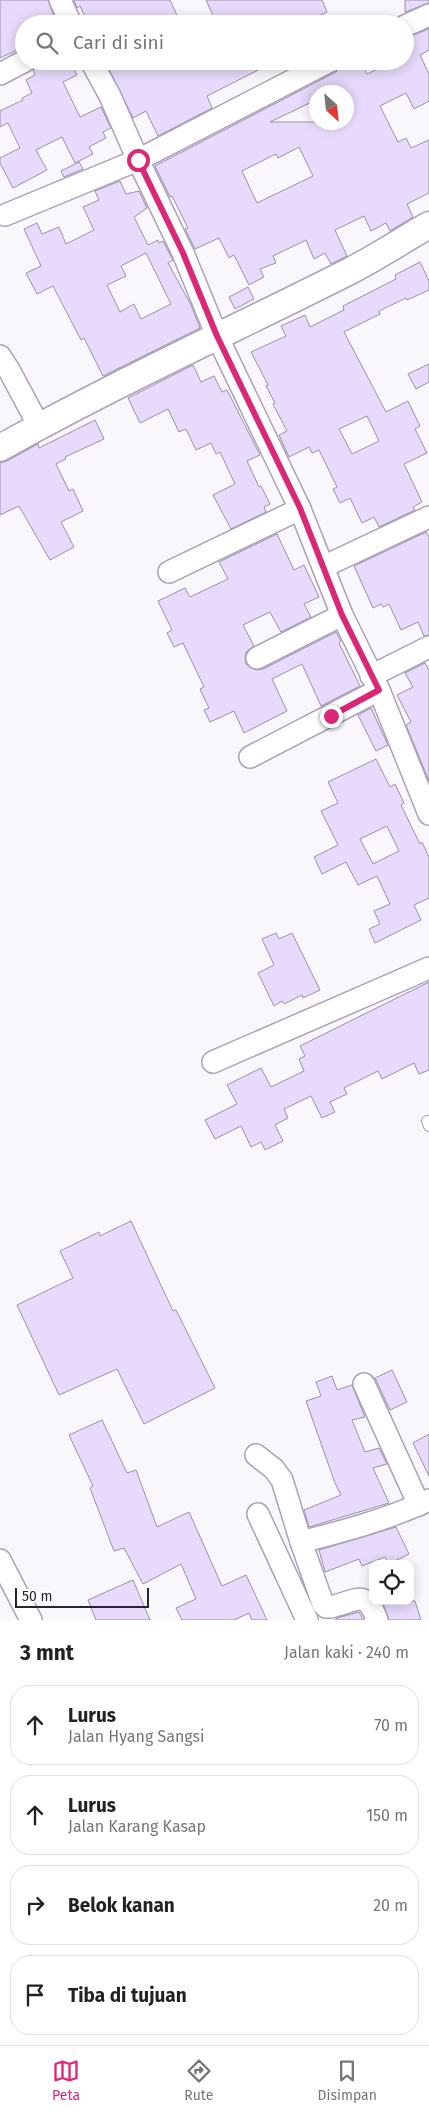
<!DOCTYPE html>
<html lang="id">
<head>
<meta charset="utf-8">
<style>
  body { margin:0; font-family:"Fira Sans",sans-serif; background:#f6f6f6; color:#222 }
  .controls { position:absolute; right:15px; bottom:15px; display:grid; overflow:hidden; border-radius:10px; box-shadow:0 2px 12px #0003 }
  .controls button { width:45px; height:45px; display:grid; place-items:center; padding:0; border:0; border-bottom:1px solid #e0e0e0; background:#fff; color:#222; font:25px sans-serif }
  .compass { position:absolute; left:309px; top:85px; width:45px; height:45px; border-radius:50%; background:#fff; box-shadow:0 2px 12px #0003; rotate:153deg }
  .scale { position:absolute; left:15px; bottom:12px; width:134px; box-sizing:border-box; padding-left:5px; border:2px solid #28252e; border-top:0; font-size:14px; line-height:18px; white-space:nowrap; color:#28252e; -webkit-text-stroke:4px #fff; paint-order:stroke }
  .stop { position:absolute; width:15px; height:15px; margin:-11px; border:4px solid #db2777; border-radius:50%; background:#fff }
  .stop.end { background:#db2777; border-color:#fff; box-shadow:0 1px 5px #0008 }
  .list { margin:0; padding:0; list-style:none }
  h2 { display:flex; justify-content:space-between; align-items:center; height:65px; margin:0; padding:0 20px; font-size:21px }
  h2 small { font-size:16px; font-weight:400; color:#767676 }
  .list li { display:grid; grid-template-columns:32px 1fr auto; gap:15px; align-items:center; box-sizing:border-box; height:80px; margin:0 10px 10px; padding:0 10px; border:1px solid #e0e0e0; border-radius:20px }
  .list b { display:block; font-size:19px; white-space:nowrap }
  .list p { margin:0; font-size:16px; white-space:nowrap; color:#767676 }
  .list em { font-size:16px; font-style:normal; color:#767676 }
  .icon { flex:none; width:28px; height:28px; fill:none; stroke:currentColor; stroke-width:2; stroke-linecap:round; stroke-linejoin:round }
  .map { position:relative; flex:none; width:429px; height:1620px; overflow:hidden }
  .search { position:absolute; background:#fff; box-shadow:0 2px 12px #0003; left:15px; right:15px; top:15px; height:55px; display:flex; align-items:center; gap:12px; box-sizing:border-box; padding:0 18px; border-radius:28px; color:#767676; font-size:19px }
  .sheet { height:425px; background:#fff }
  nav { display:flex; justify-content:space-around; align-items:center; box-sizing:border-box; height:70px; border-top:1px solid #e0e0e0; background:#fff; font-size:14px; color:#767676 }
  nav a { display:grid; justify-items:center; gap:2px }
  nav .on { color:#db2777 }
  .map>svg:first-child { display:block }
  .building { fill:#e7dafc; stroke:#9991a7; fill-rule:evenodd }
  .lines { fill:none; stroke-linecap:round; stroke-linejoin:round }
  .service-casing { stroke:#aaa2b8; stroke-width:12 }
  .minor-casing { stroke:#aaa2b8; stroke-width:24 }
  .tertiary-casing { stroke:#aaa2b8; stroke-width:29 }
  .service { stroke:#fff; stroke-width:10 }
  .minor { stroke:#fff; stroke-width:21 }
  .tertiary { stroke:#fff; stroke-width:26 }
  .route { stroke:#db2777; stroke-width:6 }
</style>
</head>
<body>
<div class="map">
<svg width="429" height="1620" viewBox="0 0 429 1620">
  <rect width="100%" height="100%" fill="#f9f7fc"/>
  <g class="building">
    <path d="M0 0H48L55 19 45 24H24V47L0 58Z"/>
    <path d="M74 0H170L181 24H100L97 16 87 21 80 6 77 8Z"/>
    <path d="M206 0H322L327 12 312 19 314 24H217Z"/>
    <path d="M405 0H429V3L405 12Z"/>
    <path d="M429 29V50L420 55 429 74V101L414 109 406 93 380 106 398 142 406 138 411 148 429 140V193L407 204 413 217 390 231 386 223 371 231 364 216 335 230 347 256 331 264 325 253 314 259 306 240 273 256 276 263 260 269 264 277 249 285 234 255 229 258 219 238 195 249 185 229 188 228 172 196 170 197 155 166 336 72 341 67 342 61H360L367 74 394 61H405V38ZM316 92H346V122H270L316 100ZM299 147 313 176 257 203 242 171 276 154 278 158Z"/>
    <path d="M37 61H70L77 75 63 82 80 117 101 107 111 128 103 132 106 138 89 147 93 154 75 163 62 137 36 150 47 170 13 188 0 163V158L20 148 8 123 0 127V111L23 100 22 98 32 93 26 80 35 75 33 70Z"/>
    <path d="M105 61H220L223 67 235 61H276L207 96 212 108 158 136 146 111 133 118Z"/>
    <path d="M79 162 83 169 64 177 61 171Z"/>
    <path d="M120 181 126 194 139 191 147 208 134 217 148 245 158 240 159 243 163 241 173 260 168 263 191 305 200 328 103 376 84 338 81 340 53 286 37 294 26 273 41 266 24 229 37 223 42 234 59 227 66 244 94 230 83 207 99 200 95 191ZM146 253 171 304 141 319 134 304 120 312 107 285 126 276 121 266Z"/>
    <path d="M420 262 429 281V290L407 300 406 298 379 311 380 314 344 332 386 412 408 401 420 426 415 429 427 453 404 464 422 502 413 507 415 510 379 527 374 517 362 523 350 498 340 503 333 489 337 487 319 450 312 453 309 447 289 457 279 435 287 431 273 404 275 403 266 386 268 385 251 352 286 336 281 326 305 315 310 327 344 310 343 306 396 279 395 275ZM367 416 379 441 352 454 339 429Z"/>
    <path d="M248 287 254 299 235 309 229 297Z"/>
    <path d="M429 364V382L416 389 408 374Z"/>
    <path d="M193 365 201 382 214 376 222 392 227 390 260 455 247 461 259 487 261 486 270 504 264 507 266 512 231 529 213 495 235 484 220 452 216 454 211 443 196 450 186 429 179 432 168 409 140 423 128 398Z"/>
    <path d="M95 420 104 439 65 457 66 459 56 464 69 491 73 489 83 511 61 522 74 547 50 560 19 506 0 515V463L7 461 38 444 39 448Z"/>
    <path d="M426 532 429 537V635L424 636 418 622 401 630 389 604 383 607 381 604 373 608 354 566Z"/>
    <path d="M277 534 294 570 304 565 319 597 304 604 311 617 281 632 270 612 243 625 254 646 246 652 245 658 246 664 256 670 263 669 336 632 341 641 339 643 360 686 321 706 302 664 272 679 287 711 244 733 234 711 210 722 204 710 209 708 200 689 204 687 183 643 174 647 167 633 172 630 158 601 185 588 190 597 228 579 219 562Z"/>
    <path d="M425 663 429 670V781L406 725 411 722 397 695 413 687 405 673Z"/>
    <path d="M371 708 388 745 376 751 358 715Z"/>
    <path d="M376 759 390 787 395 784 404 803 401 805 420 844 422 842 429 857V898L414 905 421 920 375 943 369 929 380 924 374 911 390 904 377 876 358 885 346 862 322 874 314 857 338 845 321 811 338 803 328 782ZM387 826 399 851 373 864 360 839Z"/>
    <path d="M276 933 279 939 292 933 320 990 303 998 302 995 284 1004 282 1001 274 1006 258 973 274 965 262 939Z"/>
    <path d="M429 982V1070L419 1074 414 1063 382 1079 378 1071 344 1088 347 1094 330 1102 335 1112 322 1118 311 1096 284 1109 288 1118 275 1125 283 1141 265 1150 261 1142 251 1147 241 1126 215 1139 205 1120 237 1104 227 1085 261 1068 271 1087 304 1071 299 1059 305 1056 300 1046Z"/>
    <path d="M131 1221 173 1311 176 1310 215 1388 144 1424 117 1369 59 1395 17 1305 73 1278 60 1251 99 1232 100 1236Z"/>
    <path d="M392 1370 407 1402 390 1410 375 1378Z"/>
    <path d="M332 1376 337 1390 352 1385 365 1417 352 1420 365 1452 379 1448 387 1464 373 1468 389 1503 309 1527 304 1510 341 1495 335 1483 306 1401 321 1396 316 1382Z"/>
    <path d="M102 1420 127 1473 136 1470 157 1527 189 1512 222 1586 246 1575 267 1620H252L249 1613 234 1620H182L176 1608 196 1599 181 1564 143 1584 124 1548 114 1551 90 1488 93 1486 69 1435Z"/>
    <path d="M429 1434V1476L413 1443Z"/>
    <path d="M396 1527 409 1554 389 1564 385 1557 362 1566 359 1559 325 1572 319 1550Z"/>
    <path d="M133 1580 150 1620H96L88 1600Z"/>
    <path d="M382 1601H415L421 1620H389Z"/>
    <path d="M359 1612 363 1620H335L337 1618Z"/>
  </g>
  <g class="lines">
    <defs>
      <path id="service" d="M427 1121 429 1126"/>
      <g id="minor">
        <path d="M60 0 71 24"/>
        <path d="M405 26 429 15"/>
        <path d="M91 61 110 96 138 160 183 253 217 336 300 509 342 615 379 690 429 814"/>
        <path d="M0 74 25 61"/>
        <path d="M5 215 138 160 330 61"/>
        <path d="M0 356 9 370 39 426"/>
        <path d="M323 567 429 517"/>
        <path d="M169 572 300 509"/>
        <path d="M257 658 342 615"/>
        <path d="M371 676 429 647"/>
        <path d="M250 757 379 690"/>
        <path d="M213 1062 429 968"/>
        <path d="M364 1384 419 1505"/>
        <path d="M256 1455 274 1469 282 1480 301 1542 323 1604 326 1607H331C358 1600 366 1589 377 1620"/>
        <path d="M258 1514 307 1620"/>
        <path d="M301 1542C344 1531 389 1519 429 1500"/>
        <path d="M0 1560 31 1620"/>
      </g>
      <path id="tertiary" d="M0 448C114 384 233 330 350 271 377 257 403 240 429 225"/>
    </defs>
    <use href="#service" class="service-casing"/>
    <use href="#minor" class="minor-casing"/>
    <use href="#tertiary" class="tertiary-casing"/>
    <use href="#service" class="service"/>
    <use href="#minor" class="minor"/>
    <use href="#tertiary" class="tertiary"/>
  </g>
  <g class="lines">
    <path class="route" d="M138 160 183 253 217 336 300 508 342 615 379 690 331 716"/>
  </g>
</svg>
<div class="controls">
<button><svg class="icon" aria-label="locate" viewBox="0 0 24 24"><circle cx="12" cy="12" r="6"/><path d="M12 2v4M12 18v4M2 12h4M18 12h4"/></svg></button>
</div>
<svg class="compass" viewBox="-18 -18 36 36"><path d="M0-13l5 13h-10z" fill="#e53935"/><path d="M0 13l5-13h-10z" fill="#767676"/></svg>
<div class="scale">50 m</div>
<div class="stop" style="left:138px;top:160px"></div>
<div class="stop end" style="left:331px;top:716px"></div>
<div class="search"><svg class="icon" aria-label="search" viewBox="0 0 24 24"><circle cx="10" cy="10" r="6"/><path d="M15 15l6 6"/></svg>Cari di sini</div>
</div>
<section class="sheet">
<h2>3 mnt<small>Jalan kaki · 240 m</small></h2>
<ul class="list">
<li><svg class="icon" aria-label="ahead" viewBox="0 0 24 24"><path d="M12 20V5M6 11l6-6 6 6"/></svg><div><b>Lurus</b><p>Jalan Hyang Sangsi</p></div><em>70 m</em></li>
<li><svg class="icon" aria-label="ahead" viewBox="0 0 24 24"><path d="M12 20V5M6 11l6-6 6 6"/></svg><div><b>Lurus</b><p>Jalan Karang Kasap</p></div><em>150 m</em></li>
<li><svg class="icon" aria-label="right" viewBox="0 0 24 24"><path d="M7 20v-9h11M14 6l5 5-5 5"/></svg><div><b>Belok kanan</b></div><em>20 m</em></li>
<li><svg class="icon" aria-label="arrive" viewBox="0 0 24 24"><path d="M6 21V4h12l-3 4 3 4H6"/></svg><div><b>Tiba di tujuan</b></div></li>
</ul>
</section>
<nav>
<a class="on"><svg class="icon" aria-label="map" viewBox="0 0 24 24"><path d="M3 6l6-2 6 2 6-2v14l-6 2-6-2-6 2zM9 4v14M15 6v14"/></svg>Peta</a>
<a><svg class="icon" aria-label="directions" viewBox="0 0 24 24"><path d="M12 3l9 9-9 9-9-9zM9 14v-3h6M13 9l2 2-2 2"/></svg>Rute</a>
<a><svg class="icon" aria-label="saved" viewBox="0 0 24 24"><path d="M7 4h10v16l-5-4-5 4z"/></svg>Disimpan</a>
</nav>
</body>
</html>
